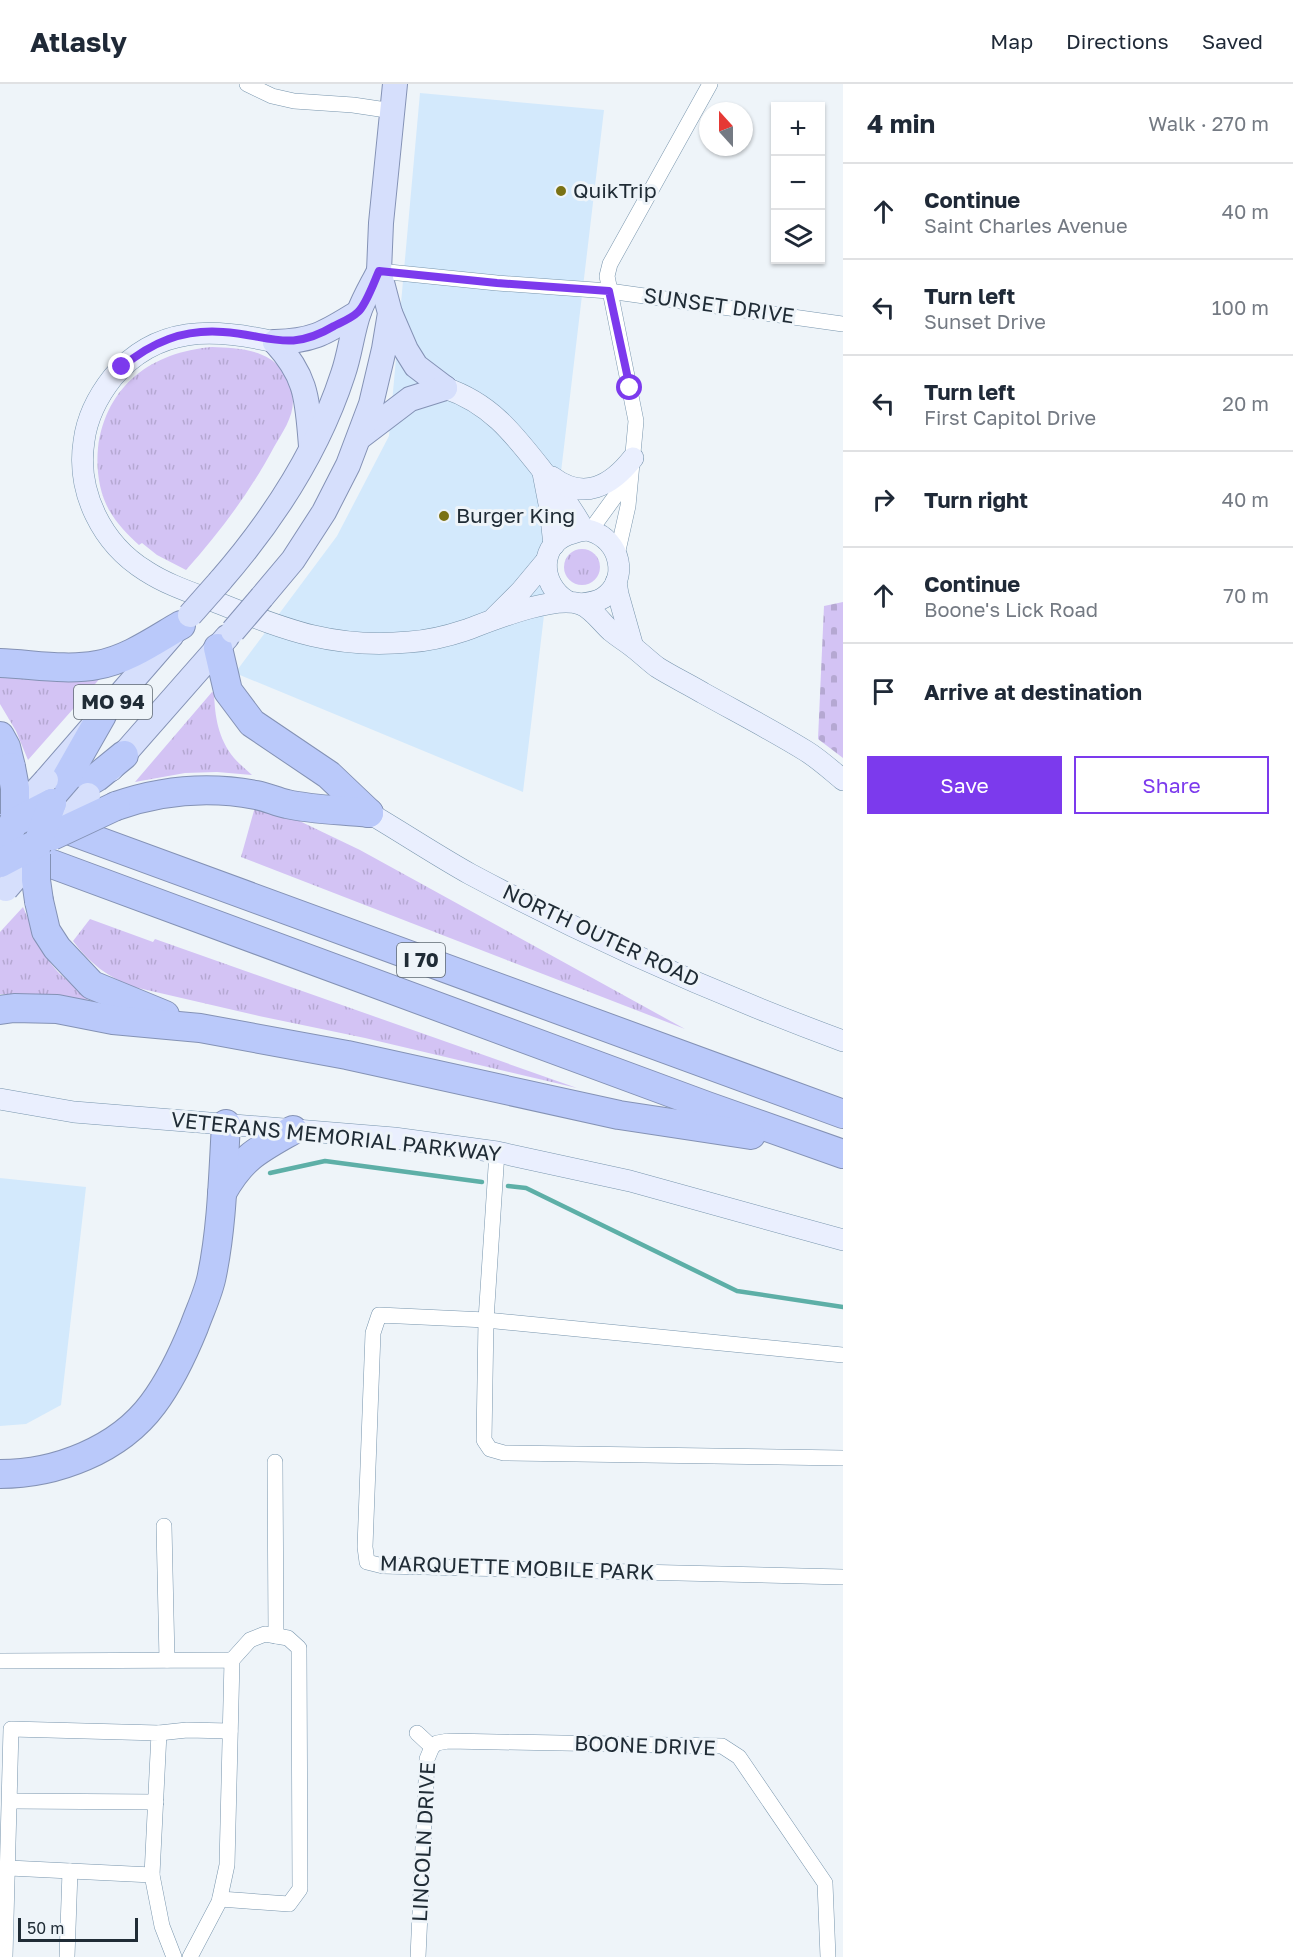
<!DOCTYPE html>
<html lang="en">
<head>
<meta charset="utf-8">
<style>
  body { margin:0; font-family:"Golos Text",sans-serif; background:#f2f2f3; color:#1f2937 }
  .controls { position:absolute; right:18px; top:18px; display:grid; overflow:hidden; border-radius:0px; box-shadow:0 2px 4px #0004 }
  .controls button { width:54px; height:54px; display:grid; place-items:center; padding:0; border:0; border-bottom:2px solid #e0e1e3; background:#fff; color:#1f2937; font:30px sans-serif }
  .compass { position:absolute; left:699px; top:18px; width:54px; height:54px; border-radius:50%; background:#fff; box-shadow:0 2px 4px #0004; rotate:339deg }
  .scale { position:absolute; left:18px; bottom:15px; width:120px; box-sizing:border-box; padding-left:6px; border:3px solid #202c36; border-top:0; font-size:16px; line-height:21px; white-space:nowrap; color:#202c36; -webkit-text-stroke:4px #eef4f9; paint-order:stroke }
  .stop { position:absolute; width:18px; height:18px; margin:-14px; border:4px solid #7c3aed; border-radius:50%; background:#fff }
  .stop.end { background:#7c3aed; border-color:#fff; box-shadow:0 2px 6px #0008 }
  .list { margin:0; padding:0; list-style:none }
  h2 { display:flex; justify-content:space-between; align-items:center; height:78px; margin:0; padding:0 24px; font-size:26px }
  h2 small { font-size:20px; font-weight:400; color:#747a83 }
  .list li { display:grid; grid-template-columns:39px 1fr auto; gap:18px; align-items:center; box-sizing:border-box; height:96px; padding:0 24px; border-top:2px solid #e0e1e3 }
  .list b { display:block; font-size:22px; white-space:nowrap }
  .list p { margin:0; font-size:20px; white-space:nowrap; color:#747a83 }
  .list em { font-size:20px; font-style:normal; color:#747a83 }
  .actions { display:flex; gap:12px; padding:18px 24px }
  .actions a { flex:1; padding:14px 0; border:2px solid #7c3aed; border-radius:0px; text-align:center; font-size:21px; color:#7c3aed }
  .actions .main { background:#7c3aed; color:#fff }
  .icon { flex:none; width:33px; height:33px; fill:none; stroke:currentColor; stroke-width:2; stroke-linecap:round; stroke-linejoin:round }
  .map { position:relative; flex:none; width:843px; height:1873px; overflow:hidden }
  header { display:flex; align-items:center; gap:36px; box-sizing:border-box; height:84px; padding:0 30px; background:#fff; border-bottom:2px solid #e0e1e3 }
  header strong { font-size:28px }
  nav { display:flex; gap:33px; margin-inline-start:auto; font-size:21px }
  main { display:flex }
  aside { flex:1; background:#fff }
  .map>svg:first-child { display:block }
  .built { fill:#d3e9fc }
  .grass { fill:url(#grass-tufts) }
  .cemetery { fill:url(#cemetery-stones) }
  .lines { fill:none; stroke-linecap:round; stroke-linejoin:round }
  .stream { stroke:#5dafa7; stroke-width:4.5 }
  .street-casing { stroke:#7895ad; stroke-width:16 }
  .secondary-casing { stroke:#7895ad; stroke-width:22 }
  .primary-casing { stroke:#8492b5; stroke-width:26 }
  .highway-casing { stroke:#8492b5; stroke-width:30 }
  .street { stroke:#fff; stroke-width:15 }
  .secondary { stroke:#eaeffe; stroke-width:21 }
  .primary { stroke:#d6dffc; stroke-width:24 }
  .highway { stroke:#bac9fa; stroke-width:28 }
  .primary-bridge-casing { stroke:#8492b5; stroke-width:26; stroke-linecap:butt }
  .highway-bridge-casing { stroke:#8492b5; stroke-width:30; stroke-linecap:butt }
  .primary-bridge { stroke:#d6dffc; stroke-width:24 }
  .highway-bridge { stroke:#bac9fa; stroke-width:28 }
  .route { stroke:#7c3aed; stroke-width:8 }
  .poi-dot { fill:#7a7214; stroke:#eef4f9; stroke-width:2 }
  .labels { text-anchor:middle; stroke-width:6; stroke-linejoin:round; paint-order:stroke }
  .shield { fill:#eef4f9; stroke:#5e6870; stroke-width:1.5 }
  .shield-label { font-size:20px; font-weight:bold; fill:#202c36 }
  .poi-label { font-size:21px; fill:#202c36; stroke:#eef4f9; text-anchor:start }
  .street-label { font-size:21px; fill:#202c36; stroke:#eef4f9 }
</style>
</head>
<body>
<header>
<strong>Atlasly</strong>
<nav><a>Map</a><a>Directions</a><a>Saved</a></nav>
</header>
<main>
<div class="map">
<svg width="843" height="1873" viewBox="0 0 843 1873">
  <defs>
    <pattern id="grass-tufts" width="24" height="20" patternUnits="userSpaceOnUse" patternTransform="scale(1.5)"><rect width="24" height="20" fill="#d3c3f4"/><path d="M3 7l-1-3M5 7V3M7 7l1-3M15 17l-1-3M17 17v-4M19 17l1-3" fill="none" stroke="#b5a8d2"/></pattern>
    <pattern id="cemetery-stones" width="16" height="16" patternUnits="userSpaceOnUse" patternTransform="scale(1.5)"><rect width="16" height="16" fill="#d3c3f4"/><path d="M2 7V4a2 2 0 0 1 4 0v3zM10 15v-3a2 2 0 0 1 4 0v3z" fill="#b5a8d2"/></pattern>
  </defs>
  <rect width="100%" height="100%" fill="#eef4f9"/>
  <g class="built">
    <path d="M420 9 604 26 523 708 235 589 337 452 389 352Z"/>
    <path d="M0 1094 86 1103 61 1321 26 1340 0 1342Z"/>
  </g>
  <g class="grass">
    <path d="M212 263C230 264 253 264 270 275 283 283 293 300 293 317 293 334 282 349 274 363 250 408 220 448 186 486L157 471 142 459 139 461C128 451 117 440 109 426 99 408 96 385 98 364 106 301 152 268 212 263Z"/>
    <circle cx="582" cy="483" r="18"/>
    <path d="M0 588 103 591 28 676 16 647 0 620Z"/>
    <path d="M212 608 214 609C215 633 218 654 234 674 239 680 246 685 252 691L217 688 185 689 135 698Z"/>
    <path d="M255 723 287 731 360 766 685 945 241 773Z"/>
    <path d="M23 823C33 845 40 868 57 887 66 897 82 906 88 916L48 910H0V848Z"/>
    <path d="M90 835 153 858 155 855 577 1004 365 954 259 932 134 903C109 894 89 879 73 857Z"/>
  </g>
  <path class="cemetery" d="M843 518V674L818 655 824 522Z"/>
  <g class="lines">
    <g class="stream">
      <path d="M270 1089 325 1077 482 1098"/>
      <path d="M508 1102 526 1104 737 1207 843 1223"/>
    </g>
    <defs>
      <g id="street">
        <path d="M247 0 272 12 294 17 353 21 393 27"/>
        <path d="M379 187 497 199 609 207 843 240"/>
        <path d="M590 447 630 392"/>
        <path d="M617 471 628 422 636 337 607 192 610 180 710 0"/>
        <path d="M497 1068 486 1236 484 1356 490 1365 504 1369 843 1374"/>
        <path d="M843 1271 486 1236 379 1231 373 1249 365 1463 367 1478 383 1482 843 1493"/>
        <path d="M275 1378 276 1552"/>
        <path d="M164 1442 167 1576"/>
        <path d="M0 1577 232 1576 227 1781 219 1818 190 1873"/>
        <path d="M159 1649 187 1646 230 1647"/>
        <path d="M417 1649 432 1663"/>
        <path d="M432 1663 437 1659 448 1657 722 1662 739 1673 825 1799 828 1873"/>
        <path d="M10 1717 156 1718"/>
        <path d="M9 1784 152 1791"/>
        <path d="M220 1815 289 1820 300 1805 299 1564 288 1554 265 1550 250 1556 232 1576"/>
        <path d="M5 1873 11 1645 159 1649 152 1791 162 1842 174 1873"/>
        <path d="M67 1873 70 1787"/>
        <path d="M418 1873 427 1675 432 1663"/>
      </g>
      <g id="secondary">
        <path d="M275 258C214 244 157 241 113 293 98 312 87 333 84 357 76 408 102 460 146 487 169 502 196 510 221 520 288 547 336 565 409 558 428 557 448 552 466 546 493 536 553 511 580 520 592 524 601 538 611 547 618 553 627 558 634 564 642 570 649 577 657 583 671 592 688 600 703 609 737 628 772 646 806 667 819 675 831 686 843 696"/>
        <path d="M445 304C490 319 513 349 542 386 558 405 572 424 584 446"/>
        <path d="M543 389 550 425 554 461"/>
        <path d="M552 393C584 417 611 402 633 374"/>
        <path d="M616 498 618 510 633 563"/>
        <path d="M567 517C539 500 538 458 573 449 579 447 585 445 591 447 620 456 630 495 603 514 597 518 589 519 581 520"/>
        <path d="M494 534 521 507 546 477"/>
        <path d="M369 729C403 749 436 771 470 790 590 854 716 910 843 957"/>
        <path d="M0 1015 74 1028 394 1054 497 1068 630 1097 843 1156"/>
      </g>
      <g id="primary">
        <path d="M390 229 406 266 416 282 445 304"/>
        <path d="M275 258C308 294 307 316 311 362"/>
        <path d="M275 258C315 257 326 248 359 228"/>
        <path d="M360 353 410 315 445 304"/>
        <path d="M220 497C273 436 318 367 343 290 350 270 352 248 359 228 364 214 372 201 379 187"/>
        <path d="M262 513 293 476 324 428 348 381 371 320 384 265 390 229 379 187 381 139 395 0"/>
        <path d="M111 685 227 553"/>
        <path d="M46 696 172 551"/>
      </g>
      <g id="highway">
        <path d="M218 564 228 607 252 639 329 691 369 729"/>
        <path d="M0 579C31 580 66 587 97 581 127 576 155 556 181 541"/>
        <path d="M0 652 6 663 11 683"/>
        <path d="M57 717 97 693 124 671"/>
        <path d="M52 719 102 631"/>
        <path d="M0 721 843 1030"/>
        <path d="M116 722C162 706 209 702 256 711 267 713 277 718 287 720 313 726 343 726 369 729"/>
        <path d="M14 766 707 1022 843 1070"/>
        <path d="M39 817 46 847 57 864 92 901 165 931"/>
        <path d="M0 926 14 924 57 925 113 936 200 944 347 971 619 1031 751 1051"/>
        <path d="M222 1109C242 1073 258 1066 293 1046"/>
        <path d="M0 1390C56 1390 119 1366 153 1320 171 1296 183 1270 194 1243 200 1226 209 1208 212 1191 222 1142 223 1091 226 1040"/>
      </g>
    </defs>
    <use href="#street" class="street-casing"/>
    <use href="#secondary" class="secondary-casing"/>
    <use href="#primary" class="primary-casing"/>
    <use href="#highway" class="highway-casing"/>
    <use href="#street" class="street"/>
    <use href="#secondary" class="secondary"/>
    <use href="#primary" class="primary"/>
    <use href="#highway" class="highway"/>
    <defs>
      <g id="primary-bridge">
        <path d="M190 531 220 497"/>
        <path d="M233 547 262 513"/>
        <path d="M15 730 46 696"/>
        <path d="M56 748 88 711"/>
        <path d="M6 805 36 770"/>
      </g>
      <g id="highway-bridge">
        <path d="M11 683 15 704V730"/>
        <path d="M52 752 116 722"/>
        <path d="M36 770V796L39 817"/>
        <path d="M0 774 13 739 52 719"/>
        <path d="M0 779 38 759 52 719"/>
      </g>
    </defs>
    <use href="#primary-bridge" class="primary-bridge-casing"/>
    <use href="#highway-bridge" class="highway-bridge-casing"/>
    <use href="#primary-bridge" class="primary-bridge"/>
    <use href="#highway-bridge" class="highway-bridge"/>
  </g>
  <g class="lines">
    <path class="route" d="M122 283C152 258 183 245 223 248 270 251 289 269 334 242 342 238 352 234 358 228 366 221 374 198 379 187L497 199 609 207 630 304"/>
  </g>
  <g class="poi-dot">
    <circle cx="561" cy="107" r="6"/>
    <circle cx="444" cy="432" r="6"/>
  </g>
  <g class="labels">
    <g class="shield">
      <rect x="74" y="601" width="78" height="34" rx="4.5"/>
      <rect x="397" y="859" width="48" height="34" rx="4.5"/>
    </g>
    <g class="shield-label">
      <text x="113" y="625">MO 94</text>
      <text x="421" y="883">I 70</text>
    </g>
    <g class="poi-label">
      <text x="573" y="114">QuikTrip</text>
      <text x="456" y="439">Burger King</text>
    </g>
    <g class="street-label">
      <text transform="translate(719 222) rotate(8)" y="7">SUNSET DRIVE</text>
      <text transform="translate(601 852) rotate(25)" y="7">NORTH OUTER ROAD</text>
      <text transform="translate(336 1053) rotate(6)" y="7">VETERANS MEMORIAL PARKWAY</text>
      <text transform="translate(517 1484) rotate(2)" y="7">MARQUETTE MOBILE PARK</text>
      <text transform="translate(645 1662) rotate(2)" y="7">BOONE DRIVE</text>
      <text transform="translate(424 1758) rotate(-87)" y="7">LINCOLN DRIVE</text>
    </g>
  </g>
</svg>
<div class="controls">
<button>+</button>
<button>−</button>
<button><svg class="icon" aria-label="layers" viewBox="0 0 24 24"><path d="M12 4l9 5-9 5-9-5zM3 14l9 5 9-5"/></svg></button>
</div>
<svg class="compass" viewBox="-18 -18 36 36"><path d="M0-13l5 13h-10z" fill="#e53935"/><path d="M0 13l5-13h-10z" fill="#747a83"/></svg>
<div class="scale">50 m</div>
<div class="stop" style="left:630px;top:304px"></div>
<div class="stop end" style="left:122px;top:283px"></div>
</div>
<aside>
<h2>4 min<small>Walk · 270 m</small></h2>
<ul class="list">
<li><svg class="icon" aria-label="ahead" viewBox="0 0 24 24"><path d="M12 20V5M6 11l6-6 6 6"/></svg><div><b>Continue</b><p>Saint Charles Avenue</p></div><em>40 m</em></li>
<li><svg class="icon" aria-label="left" viewBox="0 0 24 24"><path d="M17 20v-9H6M10 6l-5 5 5 5"/></svg><div><b>Turn left</b><p>Sunset Drive</p></div><em>100 m</em></li>
<li><svg class="icon" aria-label="left" viewBox="0 0 24 24"><path d="M17 20v-9H6M10 6l-5 5 5 5"/></svg><div><b>Turn left</b><p>First Capitol Drive</p></div><em>20 m</em></li>
<li><svg class="icon" aria-label="right" viewBox="0 0 24 24"><path d="M7 20v-9h11M14 6l5 5-5 5"/></svg><div><b>Turn right</b></div><em>40 m</em></li>
<li><svg class="icon" aria-label="ahead" viewBox="0 0 24 24"><path d="M12 20V5M6 11l6-6 6 6"/></svg><div><b>Continue</b><p>Boone's Lick Road</p></div><em>70 m</em></li>
<li><svg class="icon" aria-label="arrive" viewBox="0 0 24 24"><path d="M6 21V4h12l-3 4 3 4H6"/></svg><div><b>Arrive at destination</b></div></li>
</ul>
<div class="actions"><a class="main">Save</a><a>Share</a></div>
</aside>
</main>
</body>
</html>
